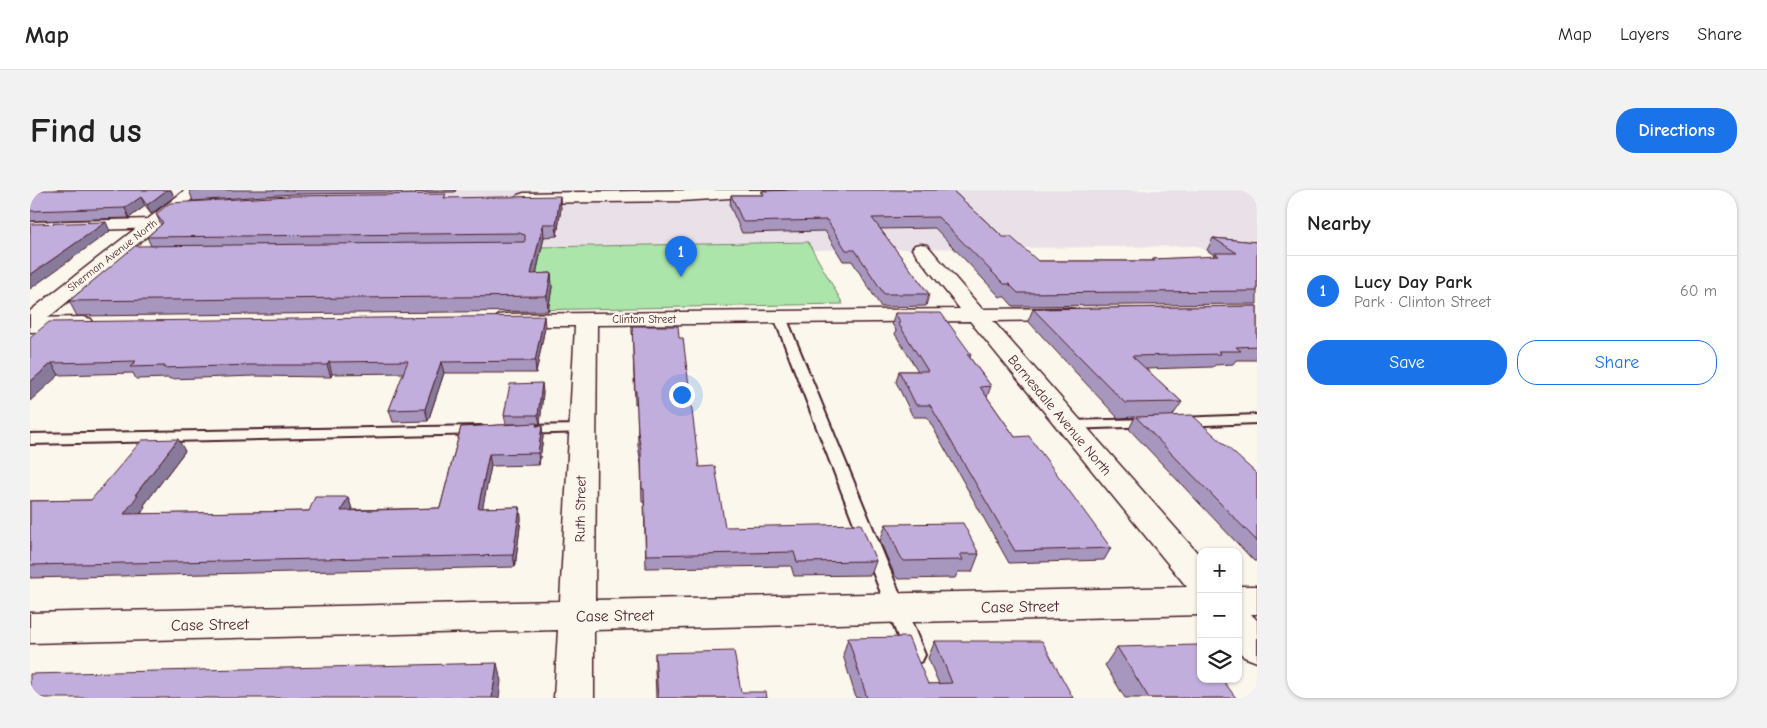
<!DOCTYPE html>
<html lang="en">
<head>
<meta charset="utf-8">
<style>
  body { margin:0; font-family:"Comic Neue",sans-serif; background:#f2f2f2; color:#222 }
  .controls { position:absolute; right:15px; bottom:15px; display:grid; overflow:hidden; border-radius:10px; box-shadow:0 1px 4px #0004 }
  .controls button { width:45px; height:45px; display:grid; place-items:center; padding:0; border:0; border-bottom:1px solid #e0e0e0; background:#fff; color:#222; font:25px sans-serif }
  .you { position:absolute; left:651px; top:204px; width:18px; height:18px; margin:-12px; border:4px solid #fff; border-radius:50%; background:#1a73e8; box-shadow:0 0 0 8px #1a73e833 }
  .badge { display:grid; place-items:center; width:32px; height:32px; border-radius:50%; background:#1a73e8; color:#fff; font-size:16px; font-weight:700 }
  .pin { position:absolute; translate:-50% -41px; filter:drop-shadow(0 1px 2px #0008) }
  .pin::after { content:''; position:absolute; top:26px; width:18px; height:15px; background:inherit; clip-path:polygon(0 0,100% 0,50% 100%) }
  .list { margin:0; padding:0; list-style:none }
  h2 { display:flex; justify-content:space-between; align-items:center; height:65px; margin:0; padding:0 20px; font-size:21px }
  h2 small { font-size:16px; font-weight:400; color:#767676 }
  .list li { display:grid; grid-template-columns:32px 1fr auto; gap:15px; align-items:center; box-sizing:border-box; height:70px; padding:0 20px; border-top:1px solid #e0e0e0 }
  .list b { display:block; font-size:19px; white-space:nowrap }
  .list p { margin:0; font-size:16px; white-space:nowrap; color:#767676 }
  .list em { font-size:16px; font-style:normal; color:#767676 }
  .actions { display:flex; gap:10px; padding:15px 20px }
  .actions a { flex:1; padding:11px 0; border:1px solid #1a73e8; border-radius:20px; text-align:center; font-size:18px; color:#1a73e8 }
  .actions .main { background:#1a73e8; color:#fff }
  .icon { flex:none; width:28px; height:28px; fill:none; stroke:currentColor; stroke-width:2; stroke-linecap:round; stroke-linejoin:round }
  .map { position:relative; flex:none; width:1227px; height:508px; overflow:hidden; border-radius:20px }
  header { display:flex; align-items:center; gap:30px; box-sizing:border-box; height:70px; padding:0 25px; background:#fff; border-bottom:1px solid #e0e0e0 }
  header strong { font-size:24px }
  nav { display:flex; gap:28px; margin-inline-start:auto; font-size:18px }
  .intro { display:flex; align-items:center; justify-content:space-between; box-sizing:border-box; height:120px; padding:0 30px }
  h1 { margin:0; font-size:35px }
  .button { padding:12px 22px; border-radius:20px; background:#1a73e8; color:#fff; font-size:18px; font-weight:700 }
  main { display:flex; gap:30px; padding:0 30px }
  aside { flex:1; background:#fff; border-radius:20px; box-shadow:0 1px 4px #0004 }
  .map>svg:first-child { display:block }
  .built { fill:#eae1e8 }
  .green { fill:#abe5aa; stroke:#7a826a }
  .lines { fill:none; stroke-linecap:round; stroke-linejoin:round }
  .lane-casing { stroke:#4a1f2b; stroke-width:4 }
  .street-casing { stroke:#4a1f2b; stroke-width:3 }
  .secondary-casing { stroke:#4a1f2b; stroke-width:3 }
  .lane { fill:#fbf7ec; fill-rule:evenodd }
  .street { fill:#fbf7ec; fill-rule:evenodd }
  .secondary { fill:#fbf7ec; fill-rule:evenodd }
  .wall { fill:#a796be; stroke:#4a1f2b }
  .shaded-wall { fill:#887a9b; stroke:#4a1f2b }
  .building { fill:#c2aedd; stroke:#4a1f2b }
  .labels { text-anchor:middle; stroke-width:4; stroke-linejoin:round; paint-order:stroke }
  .far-street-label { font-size:11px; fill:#4a1f2b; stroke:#fbf7ec }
  .street-label { font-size:14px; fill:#4a1f2b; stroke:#fbf7ec }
  .near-street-label { font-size:16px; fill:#4a1f2b; stroke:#fbf7ec }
</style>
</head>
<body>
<header>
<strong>Map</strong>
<nav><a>Map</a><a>Layers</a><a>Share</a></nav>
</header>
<div class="intro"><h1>Find us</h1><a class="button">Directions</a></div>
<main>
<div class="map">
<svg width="1227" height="508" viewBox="0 0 1227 508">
  <rect width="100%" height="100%" fill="#fbf7ec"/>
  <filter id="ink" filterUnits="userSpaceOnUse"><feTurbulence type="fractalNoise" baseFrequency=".02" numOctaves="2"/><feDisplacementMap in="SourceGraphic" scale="10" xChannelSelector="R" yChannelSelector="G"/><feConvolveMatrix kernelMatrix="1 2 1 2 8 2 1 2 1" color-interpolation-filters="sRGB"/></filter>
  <g filter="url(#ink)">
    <path class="built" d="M188 0H1227V93L1168 56 782 60 777 52 510 57 142 36Z"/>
    <path class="green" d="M778 52 813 114 498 120 510 57Z"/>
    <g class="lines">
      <defs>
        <g id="lane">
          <path d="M750 123 756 127 895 465 892 471 885 474 878 471 875 465 744 127Z"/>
          <path d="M1227 225V233L1149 236 1144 235 1142 232 1144 229 1149 228Z"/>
          <path d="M1121 229 1126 230 1128 233 1126 236 1038 239 1033 238 1031 235 1033 232 1038 231Z"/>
          <path d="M551 235 556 236 558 239 556 242 491 244 486 243 484 240 486 237 491 236Z"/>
          <path d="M451 236 456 238 458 241 456 244 0 254V244Z"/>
        </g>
        <g id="street">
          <path d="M673 0H756L753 3 748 5 651 11 494 13 488 11 486 8 488 5 494 3Z"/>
          <path d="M122 29 128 30 130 34 128 38 0 42V32Z"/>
          <path d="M891 54 897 55 952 119 1038 118 1046 119 1049 124 1046 129 1038 130 963 131 1171 367V425L564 440V508H524L528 440 0 453V423L530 411 545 136H476L468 135 465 130 468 125 476 124 930 119 882 59 885 55ZM940 131 1157 397 565 410 567 135Z"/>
          <path d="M53 127 61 129 64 134 61 139 53 141 0 142V128Z"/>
          <path d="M1208 396H1227V424H1221L1227 430V472L1214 467 1208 460Z"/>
        </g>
        <path id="secondary" d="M155 0H173L8 136 0 137V121Z"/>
      </defs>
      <use href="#lane" class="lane-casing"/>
      <use href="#street" class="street-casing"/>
      <use href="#secondary" class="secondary-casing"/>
      <use href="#lane" class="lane"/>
      <use href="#street" class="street"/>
      <use href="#secondary" class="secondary"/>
    </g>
    <g class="wall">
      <path d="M25 0H141L144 7 121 24 115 16 99 28 0 31V7Z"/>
      <path d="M159 0H426L425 2 263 4 163 11Z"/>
      <path d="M922 0 973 47 1008 71H1122L1123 69 1183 67 1184 65 1177 60 1183 48 1227 52V114L983 116 975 107H970L905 38 850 39 899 104 896 116 851 117 822 71H813L795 41 712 43 700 16 701 5H731L732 1Z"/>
      <path d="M417 8 531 18 527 46 514 47 506 84 521 83 522 97 518 121 47 126 39 111 121 56 117 47 131 35 126 24Z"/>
      <path d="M1227 116V170H1206L1203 174 1185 175 1183 177 1116 179 1152 212 1143 225 1227 284V371H1224L1099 239 1105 227 1088 228 998 131 1003 119Z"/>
      <path d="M865 123 941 164 940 168 961 196 957 207 985 247 1081 358 1074 370 979 373 897 227H883L866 192 869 181H888L865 144 866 140 862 134Z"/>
      <path d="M602 136 669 277 695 337 846 371 841 385 764 386 761 376 616 378 614 312H612L611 274 608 255 607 214H605Z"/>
      <path d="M515 137 506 183H414L398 231 363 232 359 220 374 183 302 184 301 187 224 186 140 189 139 188 106 189 103 183 29 185 0 148Z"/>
      <path d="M513 202 510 234H507L513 247 509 275 461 276 452 318 490 317 491 329 485 377 0 388V311L61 310 155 261 114 315 115 317 111 324 279 321 318 307 322 319 321 320 410 318 431 237 490 234H476L474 225Z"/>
      <path d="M856 334 949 364 942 382H928L925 388 868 389 864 384 850 351Z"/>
      <path d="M818 448 898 494H909L898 468 905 451 1043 508H826L813 465Z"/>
      <path d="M1087 457 1206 508H1095L1075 475Z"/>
      <path d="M625 463 711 502 737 508H626L625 481Z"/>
    </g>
    <g class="shaded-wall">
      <path d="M137 0H141L144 7 121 24 117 15Z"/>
      <path d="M530 6 531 18 527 46 526 34Z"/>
      <path d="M111 7 115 16 99 28 95 18Z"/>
      <path d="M76 32 80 41 0 99V85Z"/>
      <path d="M513 34 514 47 503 98 501 84Z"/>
      <path d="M521 83 522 97 518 121 517 106Z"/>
      <path d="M514 126 515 137 506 183 505 171Z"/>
      <path d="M299 172 302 184 301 187 297 175Z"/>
      <path d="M411 172 414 183 398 231 395 219Z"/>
      <path d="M22 173 29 185 0 211V192Z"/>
      <path d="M512 193 513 202 510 234 508 225Z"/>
      <path d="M512 236 513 247 509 275 508 263Z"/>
      <path d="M148 249 155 261 114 315 115 317 102 336 94 324 105 305Z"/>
      <path d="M459 264 461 276 450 331 448 318Z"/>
      <path d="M318 307 322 319 316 333 311 321Z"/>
      <path d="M490 317 491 329 485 377 483 365Z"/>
      <path d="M467 473 471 491 469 508H462Z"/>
    </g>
    <g class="building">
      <path d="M12 0H137L117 15 111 7 95 18 0 21V7Z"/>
      <path d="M762 0H922L973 47H981L1008 71H1125L1123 69 1189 66 1184 63H1207L1183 48 1227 52V101L988 103 979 94H974L908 27 842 28 899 104H854L825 60H816L797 30 713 32 701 5H734L732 1Z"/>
      <path d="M416 4 414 8 530 6 526 34H513L501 84 521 83 517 106 39 111 105 56 494 52 495 50V45L489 43 117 47 133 33 126 24 140 13 259 6Z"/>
      <path d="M76 32 0 85V34Z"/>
      <path d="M1227 116V156L1206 157 1211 161H1188L1191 164 1102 166 1152 212 1095 213 1003 119Z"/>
      <path d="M865 123H911L941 164H937L961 196 950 197 985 247 999 246 1081 358 985 361 900 215H886L869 181H898L868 133H871Z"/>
      <path d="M514 126 505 171 411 172 395 219 359 220 378 171 299 172 297 175H219L134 178 135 176 100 177 106 171 22 173 0 192V148L19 132Z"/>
      <path d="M602 136H648L649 148H653L669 277 685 276 695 337 831 334 846 371 767 372 764 362 616 365 614 299H612L611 260 608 242 606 201H605Z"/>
      <path d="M512 193 508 225H474L480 194Z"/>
      <path d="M1162 225 1227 284V351L1106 227Z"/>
      <path d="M507 233 506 236H512L508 263 459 264 448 318 490 317 483 365 0 375V311L61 310 112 250 148 249 105 305H108L94 324 279 321 285 307H318L311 321 410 318 431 237Z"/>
      <path d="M933 333 949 364H930L933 370 874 371 870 366 856 334Z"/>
      <path d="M878 447 898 494 922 493 905 451H1012L1043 508H837L818 448Z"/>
      <path d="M1167 455 1171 461V489H1192L1206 508H1119L1087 457Z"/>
      <path d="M704 461 711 502H736L737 508H628L625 463Z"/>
      <path d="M467 473 462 508H0V484Z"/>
    </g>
  </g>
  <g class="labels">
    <g class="far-street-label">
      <text transform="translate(82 65) rotate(-38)" y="4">Sherman Avenue North</text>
      <text x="614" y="133">Clinton Street</text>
    </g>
    <g class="street-label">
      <text transform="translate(1030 225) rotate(50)" y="5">Barnesdale Avenue North</text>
      <text transform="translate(550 319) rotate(-89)" y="5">Ruth Street</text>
    </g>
    <g class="near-street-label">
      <text transform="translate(990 416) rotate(-1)" y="6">Case Street</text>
      <text transform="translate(585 425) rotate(-1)" y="6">Case Street</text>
      <text transform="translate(180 434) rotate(-1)" y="6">Case Street</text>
    </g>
  </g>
</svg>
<div class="controls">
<button>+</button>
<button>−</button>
<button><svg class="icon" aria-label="layers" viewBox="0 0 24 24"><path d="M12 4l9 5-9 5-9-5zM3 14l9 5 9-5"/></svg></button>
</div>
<div class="you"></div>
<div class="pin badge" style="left:651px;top:87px">1</div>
</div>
<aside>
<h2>Nearby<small></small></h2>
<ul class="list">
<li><span class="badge">1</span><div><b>Lucy Day Park</b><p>Park · Clinton Street</p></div><em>60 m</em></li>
</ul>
<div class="actions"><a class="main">Save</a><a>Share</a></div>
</aside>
</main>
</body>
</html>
